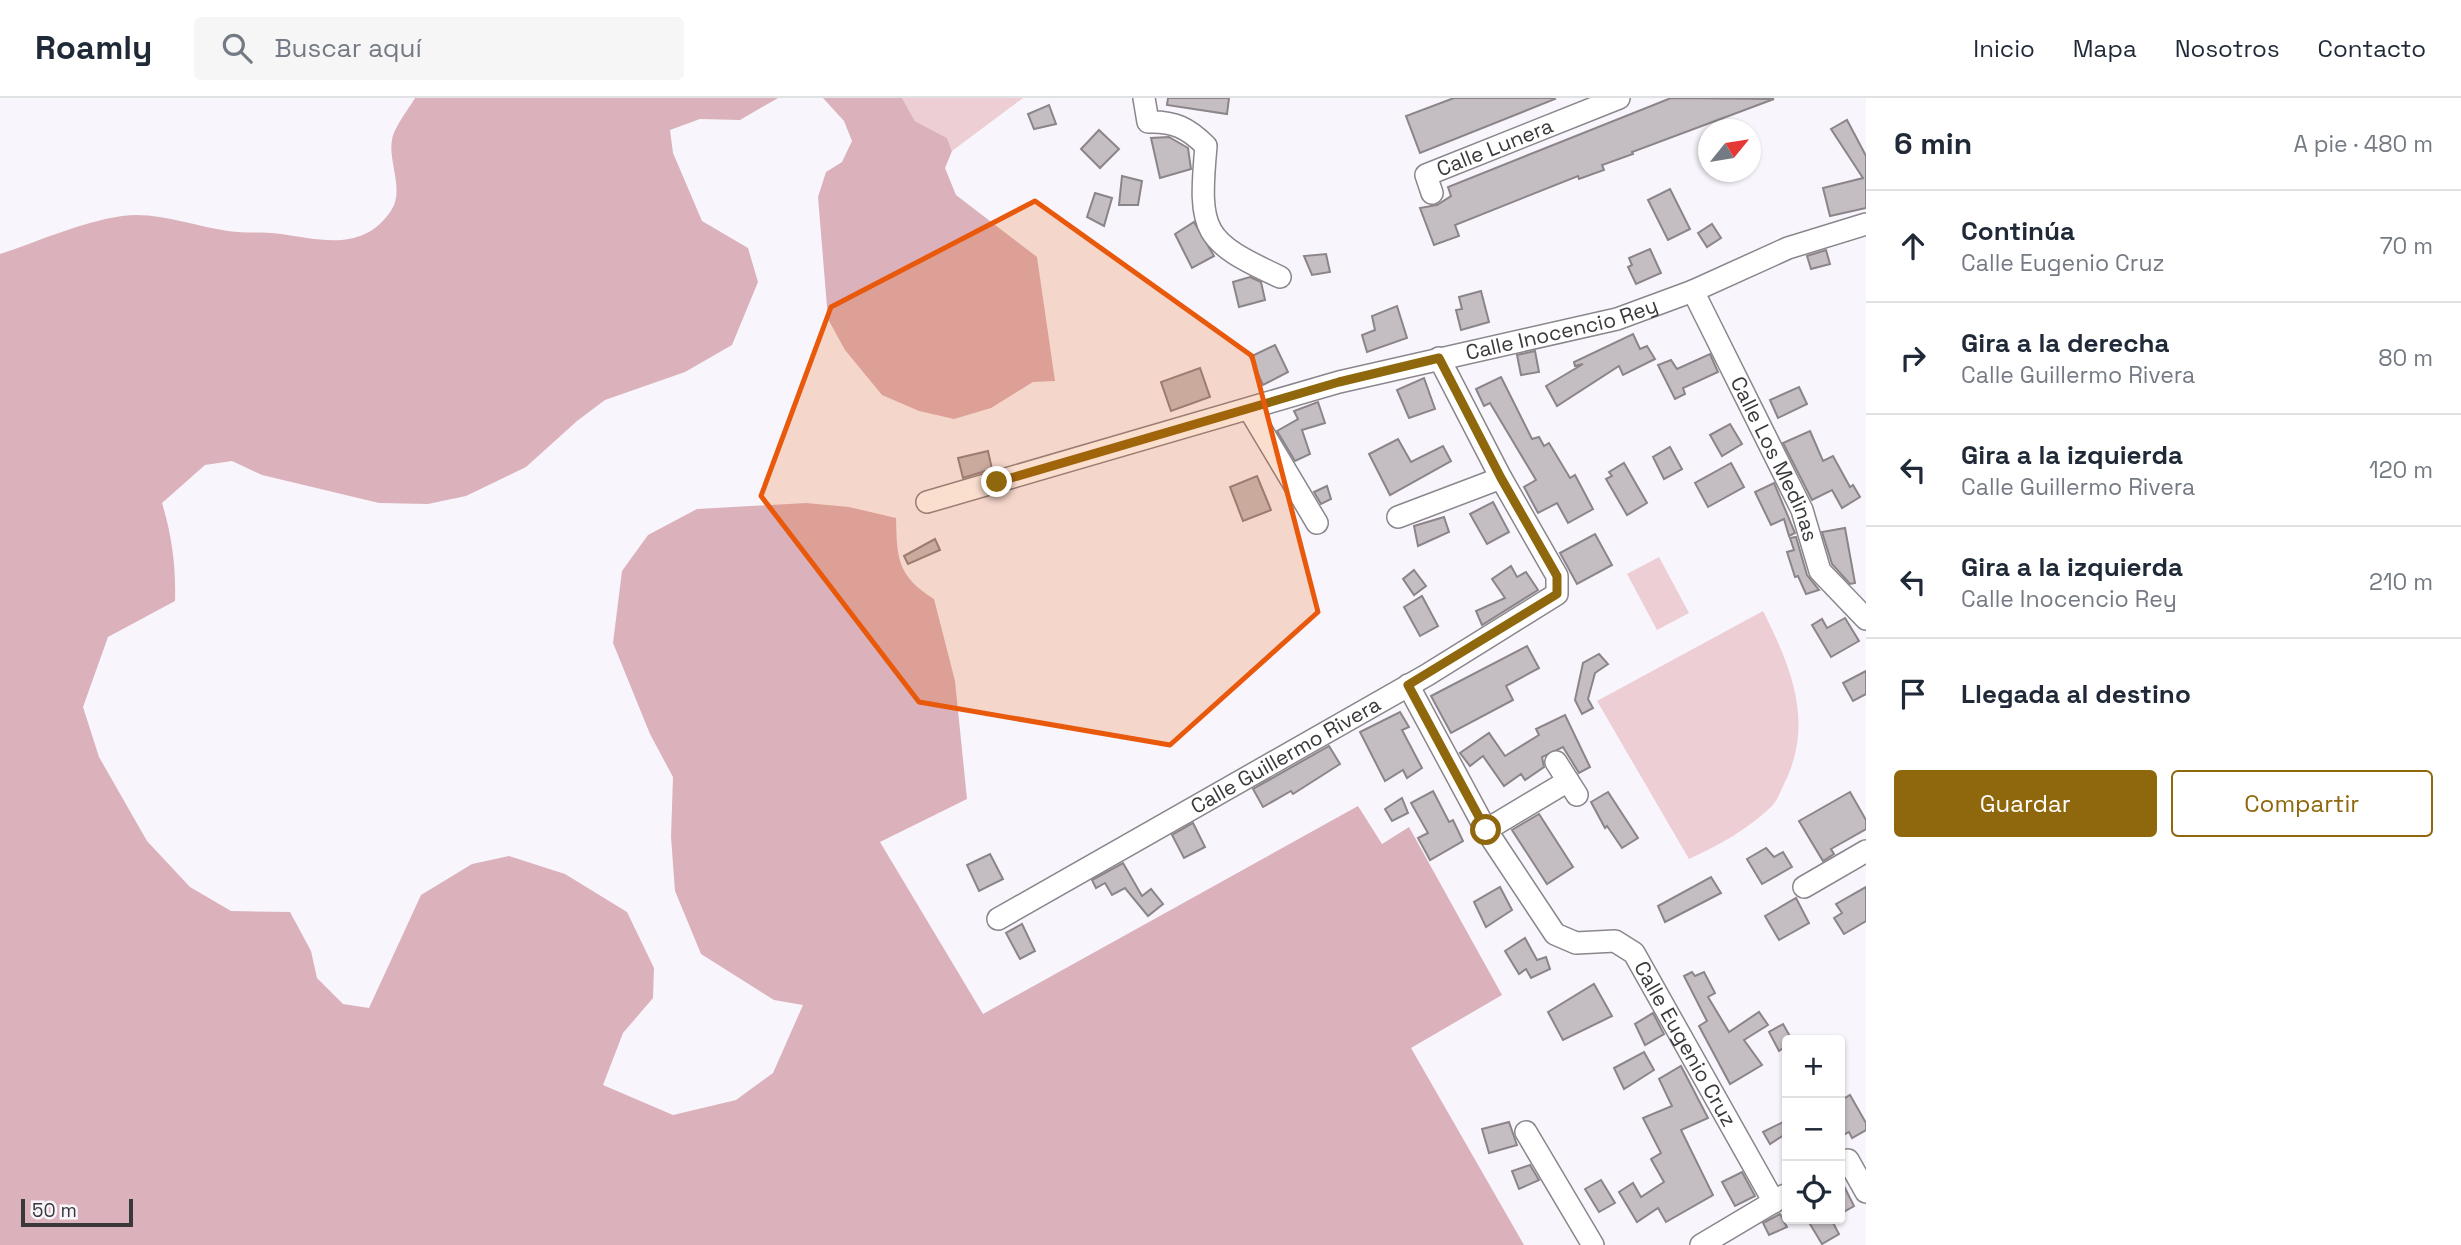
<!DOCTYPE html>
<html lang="es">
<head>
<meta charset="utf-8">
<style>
  body { margin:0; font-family:"Space Grotesk",sans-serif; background:#f6f6f7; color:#1f2937 }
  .controls { position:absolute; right:21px; bottom:21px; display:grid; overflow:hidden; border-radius:7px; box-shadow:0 2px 5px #0004 }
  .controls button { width:63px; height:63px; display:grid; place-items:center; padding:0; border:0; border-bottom:2px solid #e0e1e3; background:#fff; color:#1f2937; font:35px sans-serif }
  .compass { position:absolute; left:1698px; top:21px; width:63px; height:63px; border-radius:50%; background:#fff; box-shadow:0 2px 5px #0004; rotate:60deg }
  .scale { position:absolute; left:21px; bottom:18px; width:112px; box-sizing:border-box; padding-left:7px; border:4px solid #3a383b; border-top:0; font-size:19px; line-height:24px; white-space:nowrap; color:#3a383b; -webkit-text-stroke:5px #f9f5fc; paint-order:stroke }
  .stop { position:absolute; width:21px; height:21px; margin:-16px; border:5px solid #8f670c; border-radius:50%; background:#fff }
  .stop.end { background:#8f670c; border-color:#fff; box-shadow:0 2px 7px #0008 }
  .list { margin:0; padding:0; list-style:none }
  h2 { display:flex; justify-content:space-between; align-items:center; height:91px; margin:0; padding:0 28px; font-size:30px }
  h2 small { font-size:23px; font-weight:400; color:#747a83 }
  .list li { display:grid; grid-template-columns:46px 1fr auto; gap:21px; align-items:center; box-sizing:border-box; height:112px; padding:0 28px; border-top:2px solid #e0e1e3 }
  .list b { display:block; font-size:26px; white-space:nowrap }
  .list p { margin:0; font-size:23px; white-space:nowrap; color:#747a83 }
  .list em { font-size:23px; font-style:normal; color:#747a83 }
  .actions { display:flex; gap:14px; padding:21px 28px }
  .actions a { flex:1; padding:16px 0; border:2px solid #8f670c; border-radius:7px; text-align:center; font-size:24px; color:#8f670c }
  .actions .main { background:#8f670c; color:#fff }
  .icon { flex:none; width:38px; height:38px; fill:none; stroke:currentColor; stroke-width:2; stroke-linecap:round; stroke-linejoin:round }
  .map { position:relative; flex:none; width:1866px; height:1147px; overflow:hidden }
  header { display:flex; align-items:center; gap:42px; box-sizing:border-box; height:98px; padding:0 35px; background:#fff; border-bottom:2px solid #e0e1e3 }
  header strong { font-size:33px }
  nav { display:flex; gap:38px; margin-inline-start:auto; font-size:24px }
  .search { width:490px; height:63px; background:#f6f6f7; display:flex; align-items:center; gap:18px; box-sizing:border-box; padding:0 24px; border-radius:7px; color:#747a83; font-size:26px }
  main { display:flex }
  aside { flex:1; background:#fff }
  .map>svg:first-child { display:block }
  .green { fill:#eeced5 }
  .forest { fill:#dbb2bb }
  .building { fill:#c4bec2; stroke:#8b8589; stroke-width:2 }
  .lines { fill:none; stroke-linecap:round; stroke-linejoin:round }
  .minor-casing { stroke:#8a868c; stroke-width:24 }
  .minor { stroke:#fff; stroke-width:21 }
  .route { stroke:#8f670c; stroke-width:9 }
  .marked { fill:#e8590c; fill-opacity:0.2; stroke:#e8590c; stroke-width:5; stroke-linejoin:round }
  .labels { text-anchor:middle; stroke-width:7; stroke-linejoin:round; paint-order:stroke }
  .street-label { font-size:21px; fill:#3a383b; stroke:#f9f5fc }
</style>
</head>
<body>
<header>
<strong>Roamly</strong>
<div class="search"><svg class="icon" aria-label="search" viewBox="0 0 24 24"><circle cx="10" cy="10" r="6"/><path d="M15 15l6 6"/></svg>Buscar aquí</div>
<nav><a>Inicio</a><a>Mapa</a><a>Nosotros</a><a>Contacto</a></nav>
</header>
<main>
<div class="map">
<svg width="1866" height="1147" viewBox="0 0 1866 1147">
  <rect width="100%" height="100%" fill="#f9f5fc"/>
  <g class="green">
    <path d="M902 0H1023L952 53 947 40 915 23Z"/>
    <path d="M1659 459 1689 515 1657 532 1627 476Z"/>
    <path d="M1763 513C1791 569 1815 625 1784 686 1780 694 1777 704 1771 709 1747 732 1719 747 1689 761L1597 603Z"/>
  </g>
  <g class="forest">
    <path d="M415 0H778L740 22 700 21 670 32 673 55 702 123 748 150 758 184 732 247 685 274 605 302 577 323 526 369 466 398 428 406 379 405 262 377 232 363 205 367 162 405C172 438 176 468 175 503L108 539 83 609 99 659 147 743 190 789 231 813 290 814 311 853 317 880 343 906 369 910 421 797 472 766 509 758 565 776 627 814 654 870 653 900 623 935 603 987 673 1017 736 1002 773 975 803 907 774 902 701 856 675 793 671 739 673 679 650 636 613 545 622 473 648 437 697 411 806 405 849 409 896 420C897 460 897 478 934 501L955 583 967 701 880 744 983 916 1358 708 1382 746 1409 729 1502 897 1411 950 1524 1147H0V156C40 143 80 124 122 118 157 113 193 128 228 133 245 136 263 133 281 136 322 142 365 154 392 111 404 91 388 63 392 42 394 29 408 12 415 0Z"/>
    <path d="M823 0H902L915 23 947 40 952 53 945 70 956 97 1037 159 1055 283 1033 284 991 310 954 321 919 313 882 297 845 252 828 221 818 99 826 74 842 64 852 43 844 23Z"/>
  </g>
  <g class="building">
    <path d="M1168 0H1229L1227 16 1167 7Z"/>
    <path d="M1454 0H1554L1555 1 1420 55 1406 18Z"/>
    <path d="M1671 0 1774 1 1632 54 1633 56 1602 67 1604 72 1579 81 1578 78 1455 127 1459 138 1434 147 1420 110 1437 107 1451 98 1448 89Z"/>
    <path d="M1049 7 1056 26 1034 31 1028 16Z"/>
    <path d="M1847 22 1866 58V110L1830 118 1823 90 1863 80 1831 31Z"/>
    <path d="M1099 32 1119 51 1100 70 1081 51Z"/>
    <path d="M1169 39 1188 50 1191 71 1160 80 1151 40Z"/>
    <path d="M1122 78 1142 83 1138 107H1119Z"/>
    <path d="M1670 91 1690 131 1668 142 1648 102Z"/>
    <path d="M1095 95 1112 100 1104 128 1087 119Z"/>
    <path d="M1194 124 1214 158 1192 170 1175 136Z"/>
    <path d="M1712 126 1721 140 1707 149 1698 135Z"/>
    <path d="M1650 151 1661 175 1636 186 1628 169 1632 167 1629 160Z"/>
    <path d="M1826 152 1830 166 1811 171 1807 158Z"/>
    <path d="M1326 156 1330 174 1312 177 1304 158Z"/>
    <path d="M1250 179 1261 184 1265 202 1239 209 1233 184Z"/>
    <path d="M1481 193 1489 224 1461 232 1456 212 1462 211 1459 199Z"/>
    <path d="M1397 208 1407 240 1367 254 1362 237 1375 232 1372 218Z"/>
    <path d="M1633 236 1640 251 1647 248 1655 261 1623 277 1619 268 1557 308 1546 288 1583 266 1575 268 1574 264Z"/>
    <path d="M1275 247 1288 274 1263 287 1250 259Z"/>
    <path d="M1535 253 1539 274 1521 277 1517 257Z"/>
    <path d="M1710 256 1718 274 1683 290 1685 296 1675 301 1658 267 1671 262 1677 271Z"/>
    <path d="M1200 270 1210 299 1171 313 1161 284Z"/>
    <path d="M1501 279 1532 341 1539 339 1544 348 1549 345 1570 380 1575 377 1593 411 1568 425 1557 405 1538 415 1524 389 1536 382 1490 305 1484 308 1476 291Z"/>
    <path d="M1424 280 1435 311 1409 320 1397 292Z"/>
    <path d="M1799 289 1807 306 1778 320 1770 302Z"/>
    <path d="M1318 304 1325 325 1302 332 1310 356 1295 363 1277 333 1298 321 1294 313Z"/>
    <path d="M1730 326 1742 346 1722 358 1710 337Z"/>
    <path d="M1810 333 1823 363 1833 358 1850 389 1853 387 1860 399 1842 410 1832 392 1812 402 1783 345Z"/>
    <path d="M1398 341 1411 364 1443 348 1451 363 1390 397 1369 356Z"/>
    <path d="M1670 349 1682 371 1664 381 1653 359Z"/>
    <path d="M988 353 992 371 963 380 958 360Z"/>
    <path d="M1624 365 1647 405 1627 417 1606 381 1612 378 1609 374Z"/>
    <path d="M1731 365 1744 389 1708 409 1695 385Z"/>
    <path d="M1257 378 1271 412 1243 423 1230 389Z"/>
    <path d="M1774 385 1795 435 1789 438 1784 421 1771 427 1755 394Z"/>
    <path d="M1327 388 1331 401 1321 406 1314 394Z"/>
    <path d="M1493 404 1509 434 1487 446 1470 416Z"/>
    <path d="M1444 419 1449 434 1418 448 1414 428Z"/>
    <path d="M1845 430 1855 485 1850 486 1832 466 1822 434Z"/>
    <path d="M1595 436 1612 467 1577 486 1560 455Z"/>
    <path d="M1796 439 1807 477 1819 492 1806 496 1798 478 1795 479 1787 454 1794 452 1790 440Z"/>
    <path d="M935 441 940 452 908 466 904 458Z"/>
    <path d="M1511 468 1517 479 1526 474 1538 492 1482 527 1476 513 1505 500 1492 481Z"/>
    <path d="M1414 472 1426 488 1414 497 1403 481Z"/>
    <path d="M1422 498 1438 528 1420 538 1404 509Z"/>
    <path d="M1845 520 1859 543 1831 559 1812 527 1822 521 1827 530Z"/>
    <path d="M1527 548 1539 570 1506 588 1513 602 1451 635 1431 598Z"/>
    <path d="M1599 556 1608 566 1595 575 1588 601 1593 610 1582 616 1575 602 1583 565Z"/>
    <path d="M1866 573V596L1853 603 1843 585Z"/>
    <path d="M1400 614 1409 629 1402 632 1422 670 1407 680 1403 672 1385 683 1360 634Z"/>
    <path d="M1565 617 1590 669 1579 675 1563 649 1542 659 1544 669 1525 682 1521 676 1504 688 1483 658 1470 668 1460 655 1489 635 1505 658 1539 637 1536 631Z"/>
    <path d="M1329 648 1340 666 1293 696 1291 693 1263 709 1253 691Z"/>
    <path d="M1433 693 1449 724 1453 722 1463 743 1430 762 1418 740 1428 735 1411 705Z"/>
    <path d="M1608 694 1638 740 1622 750 1607 728 1605 730 1591 704Z"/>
    <path d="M1850 694 1866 722V731L1831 751 1834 756 1823 763 1799 723Z"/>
    <path d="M1402 700 1408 715 1392 723 1385 711Z"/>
    <path d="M1539 716 1573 769 1547 786 1512 732Z"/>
    <path d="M1193 725 1205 749 1184 760 1172 737Z"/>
    <path d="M1766 750 1774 759 1783 754 1792 769 1762 786 1747 761Z"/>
    <path d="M990 756 1003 781 979 793 967 767Z"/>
    <path d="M1123 765 1142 798 1151 791 1163 806 1148 818 1125 790 1112 797 1105 785 1096 790 1092 782Z"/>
    <path d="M1711 779 1721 795 1665 824 1658 808Z"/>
    <path d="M1500 789 1512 812 1486 829 1474 804Z"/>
    <path d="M1866 789V823L1844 836 1834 820 1842 815 1836 806Z"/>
    <path d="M1796 800 1809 825 1779 842 1765 818Z"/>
    <path d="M1022 826 1035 853 1020 861 1006 835Z"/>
    <path d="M1525 840 1537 862 1546 859 1550 871 1531 880 1526 871 1519 876 1505 853Z"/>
    <path d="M1692 874 1695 878 1704 874 1715 895 1708 899 1729 934 1759 914 1768 927 1744 942 1762 967 1730 986 1699 928 1707 923 1684 878Z"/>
    <path d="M1594 886 1612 918 1563 942 1548 914Z"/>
    <path d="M1653 915 1664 936 1645 947 1635 926Z"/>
    <path d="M1783 926 1792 942H1787V947L1779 953 1769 934Z"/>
    <path d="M1644 954 1654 972 1624 991 1614 970Z"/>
    <path d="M1681 968 1708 1020 1681 1032 1713 1097 1666 1124 1658 1110 1637 1124 1619 1094 1633 1085 1641 1099 1664 1084 1651 1061 1661 1055 1643 1020 1672 1008 1659 981Z"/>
    <path d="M1850 997 1866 1025V1032L1852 1040 1849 1034 1840 1039V1003Z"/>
    <path d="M1787 1022V1035L1770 1046 1763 1034Z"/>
    <path d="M1509 1024 1517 1047 1489 1055 1482 1031Z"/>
    <path d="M1530 1067 1539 1082 1519 1091 1512 1073Z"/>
    <path d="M1742 1074 1755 1098 1735 1108 1722 1084Z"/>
    <path d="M1840 1080 1854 1108 1840 1116Z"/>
    <path d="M1601 1082 1615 1105 1599 1114 1585 1091Z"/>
    <path d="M1780 1116 1787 1129 1769 1137 1763 1125Z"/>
    <path d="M1807 1121H1831L1839 1136 1822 1146Z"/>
  </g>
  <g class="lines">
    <defs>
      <g id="minor">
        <path d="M1144 0 1148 24C1174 23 1188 30 1206 48 1198 135 1203 143 1280 179"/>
        <path id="s1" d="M1432 95 1426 77 1619 0"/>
        <path id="s2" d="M1693 193 1802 412 1820 473 1866 521"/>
        <path d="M1249 311 1317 425"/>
        <path id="s3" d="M927 404 1339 284 1617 221 1693 193 1788 150 1866 126"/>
        <path d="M1398 419 1501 380"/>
        <path id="s4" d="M1408 587 1486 732 1555 836 1576 845 1615 843 1634 855 1774 1104"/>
        <path d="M1556 664 1577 697"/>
        <path d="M1486 732 1568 683"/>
        <path d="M1804 789 1866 753"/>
        <path id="s5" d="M998 821 1427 577 1557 496V478L1501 380 1439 260"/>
        <path d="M1526 1034 1593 1147"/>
        <path d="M1848 1062 1866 1094"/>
        <path d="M1701 1147 1785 1097"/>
      </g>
    </defs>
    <use href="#minor" class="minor-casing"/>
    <use href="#minor" class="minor"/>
  </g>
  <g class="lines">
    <path class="route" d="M997 384 1339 284 1439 260 1501 380 1557 478V496L1408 587 1486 732"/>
  </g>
  <path class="marked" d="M1035 103 1252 258 1318 514 1170 647 919 604 761 398 831 209Z"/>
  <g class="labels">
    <g class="street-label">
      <text dy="7" stroke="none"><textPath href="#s1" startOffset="93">Calle Lunera</textPath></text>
      <text dy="7" stroke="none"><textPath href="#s3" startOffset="658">Calle Inocencio Rey</textPath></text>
      <text dy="7" stroke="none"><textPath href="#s2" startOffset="187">Calle Los Medinas</textPath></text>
      <text dy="7" stroke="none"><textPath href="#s5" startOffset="331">Calle Guillermo Rivera</textPath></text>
      <text dy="7" stroke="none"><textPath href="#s4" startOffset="478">Calle Eugenio Cruz</textPath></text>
    </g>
  </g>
</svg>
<div class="controls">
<button>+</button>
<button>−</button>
<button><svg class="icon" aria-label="locate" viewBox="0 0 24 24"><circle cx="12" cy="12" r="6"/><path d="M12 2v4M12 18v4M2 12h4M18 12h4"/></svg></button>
</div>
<svg class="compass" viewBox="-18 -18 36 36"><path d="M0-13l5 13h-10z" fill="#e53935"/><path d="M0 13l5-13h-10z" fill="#747a83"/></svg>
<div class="scale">50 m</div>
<div class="stop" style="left:1486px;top:732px"></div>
<div class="stop end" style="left:997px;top:384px"></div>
</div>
<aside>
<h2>6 min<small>A pie · 480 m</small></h2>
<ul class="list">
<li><svg class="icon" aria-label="ahead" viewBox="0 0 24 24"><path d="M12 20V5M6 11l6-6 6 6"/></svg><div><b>Continúa</b><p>Calle Eugenio Cruz</p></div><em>70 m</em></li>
<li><svg class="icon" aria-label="right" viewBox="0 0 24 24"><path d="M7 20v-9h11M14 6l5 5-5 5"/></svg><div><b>Gira a la derecha</b><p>Calle Guillermo Rivera</p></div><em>80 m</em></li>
<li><svg class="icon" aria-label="left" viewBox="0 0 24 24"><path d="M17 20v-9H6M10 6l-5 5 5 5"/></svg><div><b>Gira a la izquierda</b><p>Calle Guillermo Rivera</p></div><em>120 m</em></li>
<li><svg class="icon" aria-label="left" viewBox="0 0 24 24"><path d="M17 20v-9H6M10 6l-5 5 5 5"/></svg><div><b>Gira a la izquierda</b><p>Calle Inocencio Rey</p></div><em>210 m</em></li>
<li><svg class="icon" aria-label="arrive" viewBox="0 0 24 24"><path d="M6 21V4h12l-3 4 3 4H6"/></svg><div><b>Llegada al destino</b></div></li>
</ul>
<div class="actions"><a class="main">Guardar</a><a>Compartir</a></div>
</aside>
</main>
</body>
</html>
